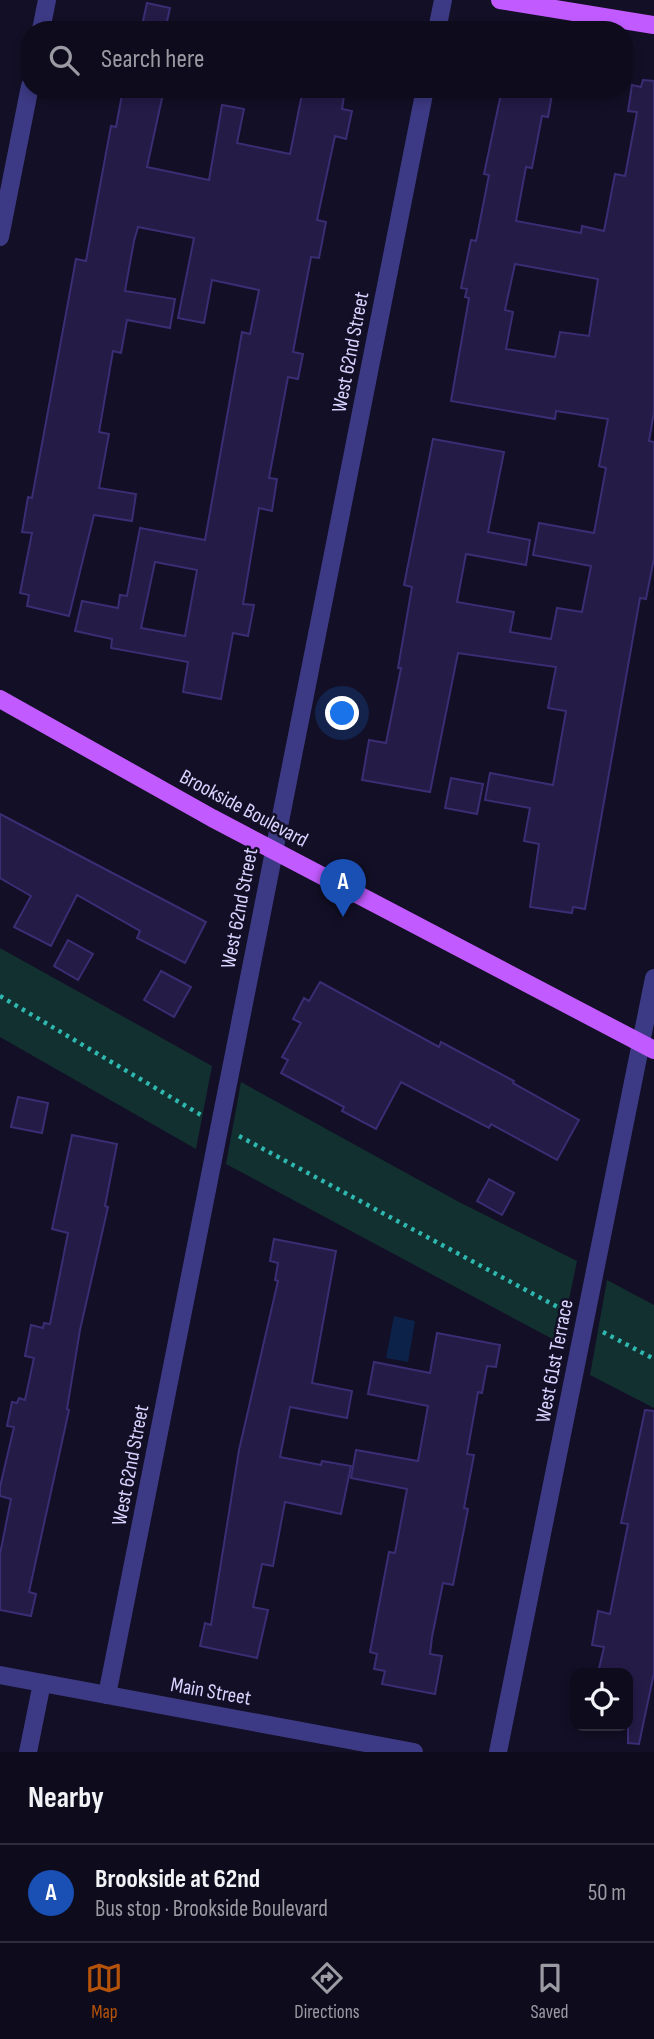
<!DOCTYPE html>
<html lang="en">
<head>
<meta charset="utf-8">
<style>
  body { margin:0; font-family:"Sofia Sans Condensed",sans-serif; background:#1c1929; color:#f1f3f6 }
  .controls { position:absolute; right:21px; bottom:21px; display:grid; overflow:hidden; border-radius:14px; box-shadow:0 4px 10px #0003 }
  .controls button { width:63px; height:63px; display:grid; place-items:center; padding:0; border:0; border-bottom:2px solid #2e2b3b; background:#0e0b1c; color:#f1f3f6; font:35px sans-serif }
  .you { position:absolute; left:343px; top:714px; width:24px; height:24px; margin:-18px; border:5px solid #fff; border-radius:50%; background:#1a73e8; box-shadow:0 0 0 10px #1a73e833 }
  .badge { display:grid; place-items:center; width:46px; height:46px; border-radius:50%; background:#b45309; color:#fff; font-size:23px; font-weight:700 }
  .pin { position:absolute; translate:-50% -58px; filter:drop-shadow(0 2px 4px #0008) }
  .pin::after { content:''; position:absolute; top:37px; width:24px; height:21px; background:inherit; clip-path:polygon(0 0,100% 0,50% 100%) }
  .list { margin:0; padding:0; list-style:none }
  h2 { display:flex; justify-content:space-between; align-items:center; height:91px; margin:0; padding:0 28px; font-size:30px }
  h2 small { font-size:23px; font-weight:400; color:#9b9ba3 }
  .list li { display:grid; grid-template-columns:46px 1fr auto; gap:21px; align-items:center; box-sizing:border-box; height:98px; padding:0 28px; border-top:2px solid #2e2b3b }
  .list b { display:block; font-size:26px; white-space:nowrap }
  .list p { margin:0; font-size:23px; white-space:nowrap; color:#9b9ba3 }
  .list em { font-size:23px; font-style:normal; color:#9b9ba3 }
  .icon { flex:none; width:38px; height:38px; fill:none; stroke:currentColor; stroke-width:2; stroke-linecap:round; stroke-linejoin:round }
  .map { position:relative; flex:none; width:654px; height:1752px; overflow:hidden }
  .search { position:absolute; background:#0e0b1c; box-shadow:0 4px 10px #0003; left:21px; right:21px; top:21px; height:77px; display:flex; align-items:center; gap:18px; box-sizing:border-box; padding:0 24px; border-radius:28px; color:#9b9ba3; font-size:26px }
  .sheet { height:189px; background:#0e0b1c }
  nav { display:flex; justify-content:space-around; align-items:center; box-sizing:border-box; height:98px; border-top:2px solid #2e2b3b; background:#0e0b1c; font-size:19px; color:#9b9ba3 }
  nav a { display:grid; justify-items:center; gap:4px }
  nav .on { color:#b45309 }
  .map>svg:first-child { display:block }
  .green { fill:#12302f }
  .water { fill:#0c2248 }
  .building { fill:#241b47; stroke:#3b2d73; stroke-width:2; fill-rule:evenodd }
  .lines { fill:none; stroke-linecap:round; stroke-linejoin:round }
  .path { stroke:#2fb8b0; stroke-width:4.5; stroke-dasharray:3.5 5; stroke-linecap:butt }
  .minor { stroke:#3d3a85; stroke-width:18 }
  .major { stroke:#c25bff; stroke-width:18 }
  .labels { text-anchor:middle; stroke-width:5; stroke-linejoin:round; paint-order:stroke }
  .street-label { font-size:21px; fill:#d9d4ff; stroke:#130f26 }
</style>
</head>
<body>
<div class="map">
<svg width="654" height="1752" viewBox="0 0 654 1752">
  <rect width="100%" height="100%" fill="#130f26"/>
  <g class="green">
    <path d="M0 948 212 1066 196 1149 0 1037Z"/>
    <path d="M241 1082 459 1202 577 1261 560 1343 226 1164Z"/>
    <path d="M607 1280 654 1305V1408L590 1375Z"/>
  </g>
  <path class="water" d="M394 1316 415 1321 408 1362 386 1358Z"/>
  <g class="building">
    <path d="M147 3 170 8 165 30H141Z"/>
    <path d="M643 80 654 81V412L649 441 654 442V558L646 599 640 598 585 909 573 907 572 913 530 907 539 844 524 841 530 808 485 800 490 773 553 785 566 711 548 708 556 667 458 653 430 792 362 780 369 740 386 743 401 668H398L412 587 404 585 433 439 504 452 488 532 530 540 526 565 466 554 457 602 514 612 510 632 551 639 557 608 582 612 591 566 533 555 539 523 594 533 606 468 599 466 608 419 556 411 555 419 451 401 469 298 465 297 467 289 461 288 471 240 476 241 489 175 484 174 502 89H553L548 117 542 116 532 168 526 167 516 221 581 233 582 226 604 231 615 174 625 176 637 112 628 111 632 85 641 87ZM515 264 598 279 589 336 560 332 555 357 506 349 513 312 505 310Z"/>
    <path d="M123 89H164L147 167 209 180 222 105 244 109 237 143 290 154 303 89 344 96 342 109 352 111 346 139 335 136 317 220 326 222 319 258 311 257 293 352 303 354 298 379 288 377 269 478 277 479 272 511 259 508 243 604 254 605 248 636 233 633 221 699 183 692 188 662 111 648 112 639 75 631 82 601 118 608 120 595 127 596 140 528 205 540 242 332 250 334 259 290 212 280 204 323 178 318 194 238 138 227 134 241 125 291 175 299 170 328 127 320 121 353 113 351 99 432 109 434 99 488 136 494 132 521 94 515 69 616 27 606 29 595 20 593 32 533 22 532 28 497 32 498 76 259 86 261 111 126 116 127ZM155 562 197 570 185 636 141 628Z"/>
    <path d="M451 778 483 784 477 814 445 808Z"/>
    <path d="M0 814 206 922 185 963 137 938 140 931 77 895 51 946 14 927 31 896 0 878Z"/>
    <path d="M68 940 93 954 78 980 54 966Z"/>
    <path d="M161 971 191 987 174 1017 144 1000Z"/>
    <path d="M320 982 439 1047 441 1042 514 1081 513 1083 579 1120 557 1160 491 1124 489 1128 401 1082 376 1129 342 1111 344 1107 281 1073 288 1060 282 1057 301 1023 293 1019 304 998 309 1001Z"/>
    <path d="M18 1097 48 1103 42 1133 11 1127Z"/>
    <path d="M72 1135 117 1144 105 1206 108 1207 80 1330 67 1409 69 1410 29 1592 36 1594 31 1616 0 1610V1554L11 1499 0 1496V1487L14 1427 7 1426 12 1402 17 1403 19 1398 25 1400 34 1358 25 1356 31 1325 43 1328 44 1323 50 1324 68 1233 52 1229Z"/>
    <path d="M489 1179 514 1193 502 1215 477 1201Z"/>
    <path d="M274 1239 336 1251 312 1383 352 1391 347 1418 290 1407 280 1457 321 1465 322 1461 351 1466 341 1514 285 1502 273 1566 262 1564 253 1607 268 1610 257 1658 200 1646 205 1623 211 1625 239 1450 278 1281 275 1280 278 1263 270 1261Z"/>
    <path d="M437 1333 500 1345 496 1367 487 1366 482 1393 478 1392 467 1454 474 1455 464 1508 468 1509 453 1585 443 1583 432 1637 430 1654 442 1656 435 1694 382 1684 385 1671 374 1669 377 1654 370 1652 389 1552 395 1553 407 1489 351 1478 356 1450 418 1461 428 1406 368 1394 374 1362 430 1373Z"/>
    <path d="M645 1410 654 1411V1673L639 1744 628 1743V1673H598L604 1647 592 1645 598 1611 610 1614 628 1524 621 1523Z"/>
  </g>
  <g class="lines">
    <g class="path">
      <path d="M0 996 201 1115"/>
      <path d="M239 1136 565 1311"/>
      <path d="M603 1332 654 1359"/>
    </g>
    <g class="minor">
      <path d="M41 30 47 0"/>
      <path d="M437 30 443 0"/>
      <path d="M0 237 30 86"/>
      <path d="M0 1675 414 1752"/>
      <path d="M107 1695 425 89"/>
      <path d="M28 1752 42 1683"/>
      <path d="M498 1752 654 978"/>
    </g>
    <g class="major">
      <path d="M500 0 654 25"/>
      <path d="M0 699 212 818 654 1050"/>
    </g>
  </g>
  <g class="labels">
    <g class="street-label">
      <text transform="translate(350 352) rotate(-79)" y="7">West 62nd Street</text>
      <text transform="translate(244 808) rotate(28)" y="7">Brookside Boulevard</text>
      <text transform="translate(239 908) rotate(-79)" y="7">West 62nd Street</text>
      <text transform="translate(554 1361) rotate(-79)" y="7">West 61st Terrace</text>
      <text transform="translate(130 1465) rotate(-79)" y="7">West 62nd Street</text>
      <text transform="translate(211 1691) rotate(10)" y="7">Main Street</text>
    </g>
  </g>
</svg>
<div class="controls">
<button><svg class="icon" aria-label="locate" viewBox="0 0 24 24"><circle cx="12" cy="12" r="6"/><path d="M12 2v4M12 18v4M2 12h4M18 12h4"/></svg></button>
</div>
<div class="you"></div>
<div class="pin badge" style="left:343px;top:917px;background:#1a4fb4">A</div>
<div class="search"><svg class="icon" aria-label="search" viewBox="0 0 24 24"><circle cx="10" cy="10" r="6"/><path d="M15 15l6 6"/></svg>Search here</div>
</div>
<section class="sheet">
<h2>Nearby<small></small></h2>
<ul class="list">
<li><span class="badge" style="background:#1a4fb4">A</span><div><b>Brookside at 62nd</b><p>Bus stop · Brookside Boulevard</p></div><em>50 m</em></li>
</ul>
</section>
<nav>
<a class="on"><svg class="icon" aria-label="map" viewBox="0 0 24 24"><path d="M3 6l6-2 6 2 6-2v14l-6 2-6-2-6 2zM9 4v14M15 6v14"/></svg>Map</a>
<a><svg class="icon" aria-label="directions" viewBox="0 0 24 24"><path d="M12 3l9 9-9 9-9-9zM9 14v-3h6M13 9l2 2-2 2"/></svg>Directions</a>
<a><svg class="icon" aria-label="saved" viewBox="0 0 24 24"><path d="M7 4h10v16l-5-4-5 4z"/></svg>Saved</a>
</nav>
</body>
</html>
